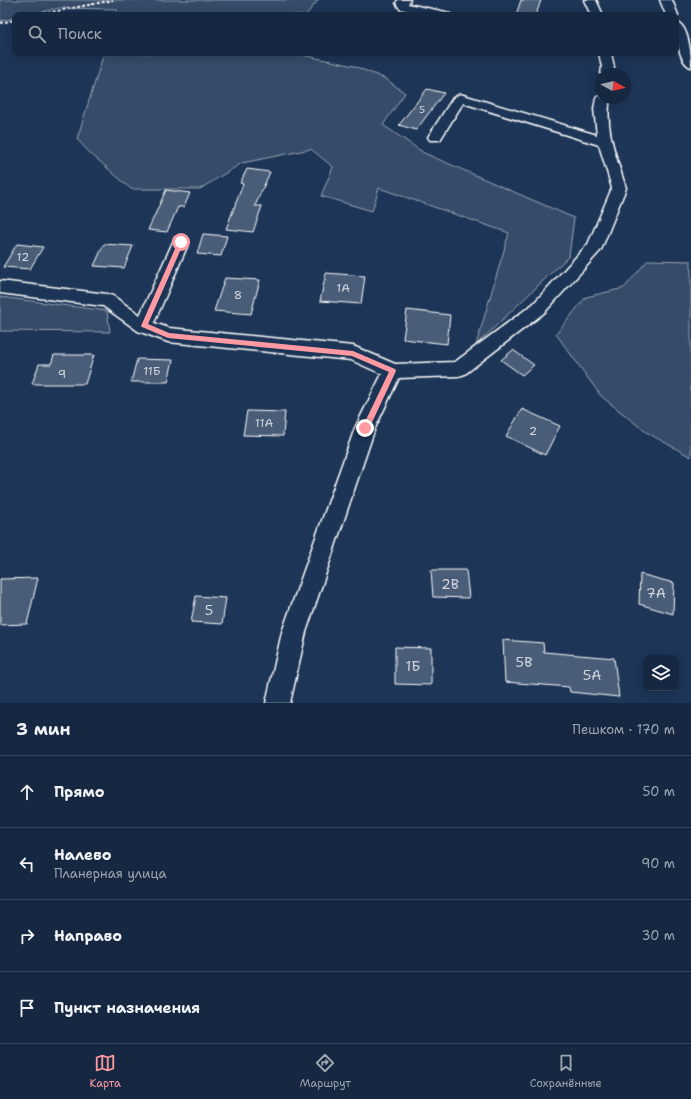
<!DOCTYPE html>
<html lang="ru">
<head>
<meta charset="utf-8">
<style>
  body { margin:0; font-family:"Shantell Sans",sans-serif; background:#1f3048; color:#f1f3f6 }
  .controls { position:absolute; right:12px; bottom:12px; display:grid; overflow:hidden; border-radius:8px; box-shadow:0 2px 10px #0003 }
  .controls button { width:36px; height:36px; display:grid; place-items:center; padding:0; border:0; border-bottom:1px solid #35445a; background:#162841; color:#f1f3f6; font:20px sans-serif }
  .compass { position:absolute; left:595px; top:68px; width:36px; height:36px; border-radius:50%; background:#162841; box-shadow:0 2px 10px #0003; rotate:98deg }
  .stop { position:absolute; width:12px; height:12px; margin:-9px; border:3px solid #ff9aa2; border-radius:50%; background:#fff }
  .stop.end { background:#ff9aa2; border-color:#fff; box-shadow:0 1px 4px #0008 }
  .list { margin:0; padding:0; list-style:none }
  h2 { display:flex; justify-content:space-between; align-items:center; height:52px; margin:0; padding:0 16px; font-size:17px }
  h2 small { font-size:13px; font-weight:400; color:#9ea6b1 }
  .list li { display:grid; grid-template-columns:26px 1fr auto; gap:12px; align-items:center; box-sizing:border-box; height:72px; padding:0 16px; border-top:1px solid #35445a }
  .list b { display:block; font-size:15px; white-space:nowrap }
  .list p { margin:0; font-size:13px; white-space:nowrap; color:#9ea6b1 }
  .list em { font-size:13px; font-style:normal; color:#9ea6b1 }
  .icon { flex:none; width:22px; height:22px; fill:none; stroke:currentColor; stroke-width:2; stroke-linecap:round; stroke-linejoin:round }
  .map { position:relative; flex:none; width:691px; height:703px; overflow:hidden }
  .search { position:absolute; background:#162841; box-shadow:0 2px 10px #0003; left:12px; right:12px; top:12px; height:44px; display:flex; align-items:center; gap:10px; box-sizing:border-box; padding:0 14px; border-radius:8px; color:#9ea6b1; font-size:15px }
  .sheet { height:340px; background:#162841 }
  nav { display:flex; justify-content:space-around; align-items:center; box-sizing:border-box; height:56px; border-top:1px solid #35445a; background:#162841; font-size:11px; color:#9ea6b1 }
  nav a { display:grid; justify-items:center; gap:2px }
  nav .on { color:#ff9aa2 }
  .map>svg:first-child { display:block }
  .green { fill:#364b69; stroke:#9aa5b4 }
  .building { fill:#4a5d79; stroke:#fff }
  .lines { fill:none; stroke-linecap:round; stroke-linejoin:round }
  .minor-casing { stroke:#fff; stroke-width:3 }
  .path { stroke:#fff; stroke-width:2; stroke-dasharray:3 2; stroke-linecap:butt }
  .minor { fill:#1d3557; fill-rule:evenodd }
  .route { fill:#ff9aa2 }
  .labels { text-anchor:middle; stroke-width:4; stroke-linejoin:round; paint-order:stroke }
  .far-number-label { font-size:10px; fill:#d2d6de }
  .number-label { font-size:12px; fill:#d2d6de }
  .near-number-label { font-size:14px; fill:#d2d6de }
</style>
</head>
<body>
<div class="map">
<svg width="691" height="703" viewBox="0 0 691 703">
  <rect width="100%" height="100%" fill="#1d3557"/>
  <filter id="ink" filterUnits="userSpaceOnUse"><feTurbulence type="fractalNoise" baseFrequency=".025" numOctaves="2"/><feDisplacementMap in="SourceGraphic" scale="8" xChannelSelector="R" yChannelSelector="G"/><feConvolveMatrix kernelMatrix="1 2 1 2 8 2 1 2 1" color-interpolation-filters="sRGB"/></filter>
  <g filter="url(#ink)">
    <g class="green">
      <path d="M0 0H318L306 15H115L117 9 59 8 28 15H15V18L0 21Z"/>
      <path d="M104 53H293L354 66 386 79 405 93 383 125 424 153 574 218 569 256 476 345 509 233 379 188 372 211 321 196 333 167 311 149 242 163 200 189H131L89 152 77 139Z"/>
      <path d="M648 260 691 261V457L646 432 601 396 556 334 586 297 624 288Z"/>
      <path d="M0 297 107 311 110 332 0 331Z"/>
    </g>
    <g class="building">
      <path d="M521 0H541L536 15H516Z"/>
      <path d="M427 89 444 93 416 130 399 125Z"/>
      <path d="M247 169 270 172 255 206H262L253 232 226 229 243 184 240 183Z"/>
      <path d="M166 190 190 193 184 207H178L167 232 148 230Z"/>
      <path d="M203 234 227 236 221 256 197 254Z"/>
      <path d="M17 244 43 247 30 269 3 267Z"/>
      <path d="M104 244 133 246 124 268 94 266Z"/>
      <path d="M326 273 365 276 361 304 320 301Z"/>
      <path d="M225 278 260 280 251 314 214 311Z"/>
      <path d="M407 310 450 315 447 344 403 339Z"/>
      <path d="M513 350 534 365 522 375 501 360Z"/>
      <path d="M54 355H94L85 384H32L39 364H51Z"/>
      <path d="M137 359 173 360 168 382H131Z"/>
      <path d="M522 409 560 426 545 455 506 436Z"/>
      <path d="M247 411 285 412 283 436 243 435Z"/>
      <path d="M431 570H466L469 598 433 597Z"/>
      <path d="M640 574 674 583 673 614 639 604Z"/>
      <path d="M38 578 27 624 0 625V579Z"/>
      <path d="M196 596 226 598 222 624 191 622Z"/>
      <path d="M503 640 543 643 544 652 614 658 619 697 570 692 569 687 505 682Z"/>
      <path d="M395 647 431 648V685L395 684Z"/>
    </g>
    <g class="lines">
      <defs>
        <g id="minor">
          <path d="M398 0H410L408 4 446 12 452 15H428L400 9 396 3Z"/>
          <path d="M584 0H596L603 15H591Z"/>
          <path d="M660 0H672L678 15 676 17V15H666Z"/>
          <path d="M676 22C689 25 691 55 691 67 678 63 676 33 676 22Z"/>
          <path d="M599 53H611L614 67 613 74H601L602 67Z"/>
          <path d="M460 94 597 135 594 109 596 98 601 95V98H610C604 128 617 159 626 188L601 250 545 312 465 374 459 376 399 378 375 428 306 632 290 703H266L282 632 355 428 382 374 351 360 168 342 138 331 103 306 0 293V281L107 294 113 296 140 315 173 242 175 238 181 237 187 238 189 242 154 323 169 328 353 346 395 364 455 362 533 304 588 244 612 188 599 145 463 103 440 140H430L428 137 453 98Z"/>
        </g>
      </defs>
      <use href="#minor" class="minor-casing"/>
      <g class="path">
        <path d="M38 15 113 0"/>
        <path d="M0 23 15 20"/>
      </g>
      <use href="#minor" class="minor"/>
    </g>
  </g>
  <path class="route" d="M181 240 184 242 148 324 169 333 353 351 395 369 396 371 368 431H363L362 428 389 372 352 356 168 338 142 327 141 326 178 242Z"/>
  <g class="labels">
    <g class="far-number-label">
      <text x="422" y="113">5</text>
    </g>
    <g class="number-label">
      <text x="23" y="261">12</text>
      <text x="343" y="292">1А</text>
      <text x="238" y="299">8</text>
      <text x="152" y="375">11Б</text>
      <text x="62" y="378">9</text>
      <text x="264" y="427">11А</text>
      <text x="533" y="435">2</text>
    </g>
    <g class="near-number-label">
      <text x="450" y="589">2В</text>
      <text x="656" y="598">7А</text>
      <text x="209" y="615">5</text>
      <text x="524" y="667">5В</text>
      <text x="413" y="671">1Б</text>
      <text x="592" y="680">5А</text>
    </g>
  </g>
</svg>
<div class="controls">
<button><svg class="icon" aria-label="layers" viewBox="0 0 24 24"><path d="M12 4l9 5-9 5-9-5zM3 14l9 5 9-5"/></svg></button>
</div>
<svg class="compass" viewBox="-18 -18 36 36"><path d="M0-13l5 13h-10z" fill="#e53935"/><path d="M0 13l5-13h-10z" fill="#9ea6b1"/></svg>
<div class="stop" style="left:181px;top:242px"></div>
<div class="stop end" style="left:365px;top:428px"></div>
<div class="search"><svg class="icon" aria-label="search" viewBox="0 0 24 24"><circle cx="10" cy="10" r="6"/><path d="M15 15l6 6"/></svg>Поиск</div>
</div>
<section class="sheet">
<h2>3 мин<small>Пешком · 170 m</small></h2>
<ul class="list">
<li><svg class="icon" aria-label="ahead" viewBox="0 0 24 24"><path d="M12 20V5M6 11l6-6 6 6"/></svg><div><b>Прямо</b></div><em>50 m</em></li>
<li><svg class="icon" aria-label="left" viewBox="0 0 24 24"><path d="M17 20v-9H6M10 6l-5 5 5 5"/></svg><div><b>Налево</b><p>Планерная улица</p></div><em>90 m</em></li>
<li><svg class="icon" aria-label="right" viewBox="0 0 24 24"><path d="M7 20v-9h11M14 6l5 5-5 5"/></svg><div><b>Направо</b></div><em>30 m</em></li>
<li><svg class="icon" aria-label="arrive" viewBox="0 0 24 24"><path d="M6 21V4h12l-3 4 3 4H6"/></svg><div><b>Пункт назначения</b></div></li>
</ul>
</section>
<nav>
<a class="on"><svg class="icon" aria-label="map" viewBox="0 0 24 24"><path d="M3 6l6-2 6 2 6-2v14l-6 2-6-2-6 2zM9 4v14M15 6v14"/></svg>Карта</a>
<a><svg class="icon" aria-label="directions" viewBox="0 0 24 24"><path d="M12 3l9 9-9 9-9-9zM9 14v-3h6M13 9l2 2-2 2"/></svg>Маршрут</a>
<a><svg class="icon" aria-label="saved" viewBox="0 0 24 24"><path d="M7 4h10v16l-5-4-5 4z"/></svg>Сохранённые</a>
</nav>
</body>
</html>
